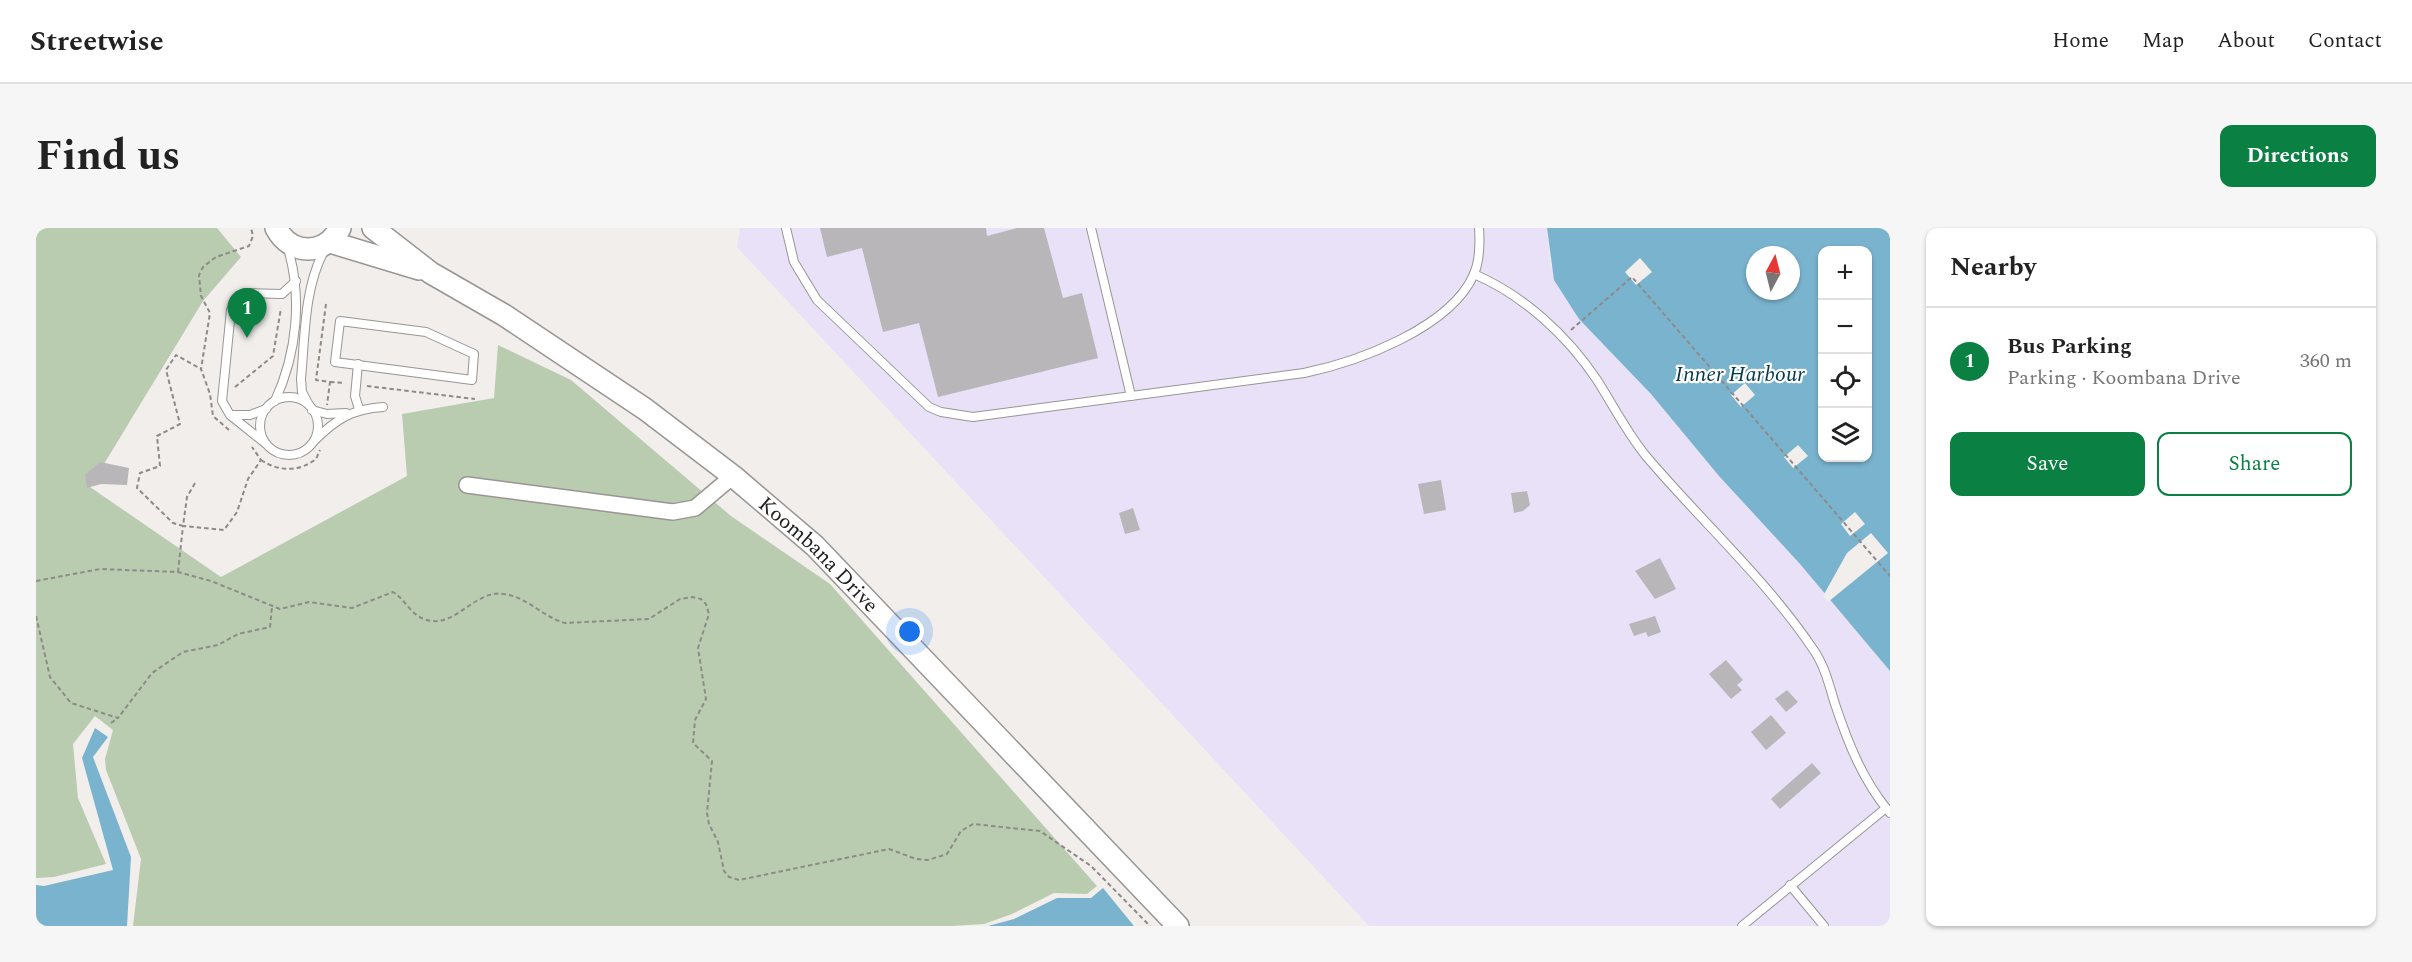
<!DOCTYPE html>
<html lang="en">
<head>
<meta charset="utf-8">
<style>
  body { margin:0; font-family:Spectral,serif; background:#f6f6f6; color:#222 }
  .controls { position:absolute; right:18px; top:18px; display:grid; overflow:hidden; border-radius:12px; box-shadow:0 2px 4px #0004 }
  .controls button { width:54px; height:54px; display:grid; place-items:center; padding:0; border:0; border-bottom:2px solid #e0e0e0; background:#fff; color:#222; font:30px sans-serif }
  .compass { position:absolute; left:1710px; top:18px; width:54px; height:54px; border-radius:50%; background:#fff; box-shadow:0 2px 4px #0004; rotate:7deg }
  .you { position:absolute; left:874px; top:404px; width:21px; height:21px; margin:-15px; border:4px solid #fff; border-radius:50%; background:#1a73e8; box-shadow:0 0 0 9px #1a73e833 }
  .badge { display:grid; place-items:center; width:39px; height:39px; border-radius:50%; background:#0b8043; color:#fff; font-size:20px; font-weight:700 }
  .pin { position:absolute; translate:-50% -50px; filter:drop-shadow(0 2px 3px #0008) }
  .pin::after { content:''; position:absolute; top:32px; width:21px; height:18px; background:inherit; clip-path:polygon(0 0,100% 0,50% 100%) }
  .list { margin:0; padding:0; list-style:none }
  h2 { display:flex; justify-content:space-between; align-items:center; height:78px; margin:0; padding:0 24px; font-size:26px }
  h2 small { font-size:20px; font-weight:400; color:#767676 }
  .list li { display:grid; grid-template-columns:39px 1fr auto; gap:18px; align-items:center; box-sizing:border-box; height:108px; padding:0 24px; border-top:2px solid #e0e0e0 }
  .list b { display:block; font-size:22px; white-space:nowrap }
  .list p { margin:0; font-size:20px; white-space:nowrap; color:#767676 }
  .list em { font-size:20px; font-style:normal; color:#767676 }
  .actions { display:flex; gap:12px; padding:18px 24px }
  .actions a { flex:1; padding:14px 0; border:2px solid #0b8043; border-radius:12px; text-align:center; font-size:21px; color:#0b8043 }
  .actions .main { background:#0b8043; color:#fff }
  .icon { flex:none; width:33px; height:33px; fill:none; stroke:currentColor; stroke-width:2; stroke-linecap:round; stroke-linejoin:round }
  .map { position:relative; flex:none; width:1854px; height:698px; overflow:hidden; border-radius:12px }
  header { display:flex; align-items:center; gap:36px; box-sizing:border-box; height:84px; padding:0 30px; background:#fff; border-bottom:2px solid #e0e0e0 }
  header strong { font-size:28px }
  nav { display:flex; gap:33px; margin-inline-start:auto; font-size:21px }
  .intro { display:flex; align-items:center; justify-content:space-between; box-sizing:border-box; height:144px; padding:0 36px }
  h1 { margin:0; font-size:42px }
  .button { padding:15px 27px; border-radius:12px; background:#0b8043; color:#fff; font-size:21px; font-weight:700 }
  main { display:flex; gap:36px; padding:0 36px }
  aside { flex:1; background:#fff; border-radius:12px; box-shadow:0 2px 4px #0004 }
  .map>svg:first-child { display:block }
  .industrial { fill:#e8e1f7 }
  .green { fill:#baccb0 }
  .water { fill:#7ab3ce; fill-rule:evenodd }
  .pier { fill:#f1eeec }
  .building { fill:#b8b6b9 }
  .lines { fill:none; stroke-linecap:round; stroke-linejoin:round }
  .service-casing { stroke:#989593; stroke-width:10 }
  .minor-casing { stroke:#989593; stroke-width:18 }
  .secondary-casing { stroke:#989593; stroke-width:24 }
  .path { stroke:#8d8b89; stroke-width:2; stroke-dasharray:4.5 3; stroke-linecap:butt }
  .service { stroke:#fff; stroke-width:8 }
  .minor { stroke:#fff; stroke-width:15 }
  .secondary { stroke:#fff; stroke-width:21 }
  .labels { text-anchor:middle; stroke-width:4.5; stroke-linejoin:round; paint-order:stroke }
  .street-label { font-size:21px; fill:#222120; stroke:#fff }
  .water-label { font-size:22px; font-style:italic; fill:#04384b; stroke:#fff }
</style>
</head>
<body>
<header>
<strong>Streetwise</strong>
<nav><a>Home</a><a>Map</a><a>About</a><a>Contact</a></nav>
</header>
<div class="intro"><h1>Find us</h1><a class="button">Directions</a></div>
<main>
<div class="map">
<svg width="1854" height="698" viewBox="0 0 1854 698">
  <rect width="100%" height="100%" fill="#f1eeec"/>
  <path class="industrial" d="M704 0H1511L1514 36 1543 91 1615 166 1683 248 1764 336 1854 443V698H1333L701 19Z"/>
  <path class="green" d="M0 0H181L205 29 167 73 54 259 185 349 371 248 366 186 458 170 462 117 535 152 695 288 794 356 1061 658 1051 666 1018 665 976 686 948 696 916 698H97L105 631 70 542 69 531 77 502 59 488 37 516 42 570 70 636 18 649 0 650Z"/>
  <g class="water">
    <path d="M1511 0H1854V443L1764 336 1683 248 1615 166 1543 91 1518 52ZM1786 22H1832V230H1786ZM1719 27H1755V63H1719Z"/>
    <path d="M59 500 72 509 57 529 95 629 91 698H0V657L8 658 77 642 46 530Z"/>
    <path d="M1067 660 1098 698H952L978 691 1021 670H1055Z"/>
  </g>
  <g class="pier">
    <path d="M1604 30 1616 44 1600 57 1589 44Z"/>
    <path d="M1709 155 1719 167 1705 179 1695 167Z"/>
    <path d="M1762 217 1772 228 1757 240 1748 229Z"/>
    <path d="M1819 284 1829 296 1814 308 1805 296Z"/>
    <path d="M1835 305 1852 325 1792 374 1787 368 1811 325Z"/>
  </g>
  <g class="building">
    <path d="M784 0H950L951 8 981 0H1008L1027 70 1046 65 1062 130 902 169 883 95 847 104 826 20 791 29Z"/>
    <path d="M64 234 93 240 91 257 65 256 51 260 49 247Z"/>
    <path d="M1405 252 1410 282 1388 286 1382 256Z"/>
    <path d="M1491 263 1494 277 1487 283 1478 285 1475 265Z"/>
    <path d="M1097 280 1104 302 1089 306 1083 285Z"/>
    <path d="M1624 330 1640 361 1619 371 1599 343Z"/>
    <path d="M1619 388 1625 404 1612 409 1610 404 1598 408 1593 396Z"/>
    <path d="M1690 432 1707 452 1701 457 1706 462 1695 471 1673 446Z"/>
    <path d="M1751 462 1762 474 1750 484 1739 471Z"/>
    <path d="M1735 487 1750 505 1730 522 1715 504Z"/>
    <path d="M1776 535 1785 545 1744 581 1735 571Z"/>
  </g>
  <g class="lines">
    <defs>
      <g id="service">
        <path d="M750 0 758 34 781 72 893 179 905 184 937 189 1268 145C1321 134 1415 100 1438 46 1444 32 1444 15 1443 0"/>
        <path d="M1055 0 1095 168"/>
        <path d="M1438 46C1487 67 1531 107 1561 152 1577 177 1591 205 1610 228 1665 293 1729 350 1777 421 1789 438 1793 457 1799 476 1812 515 1827 553 1854 585"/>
        <path d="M304 93 390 104 438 126 436 152 299 134Z"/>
        <path d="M322 136 319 168 323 181"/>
        <circle cx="253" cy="198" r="29"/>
        <path d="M239 173C261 125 267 69 251 17"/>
        <path d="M273 177 266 164 265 151C269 109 268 60 288 23"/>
        <path d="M276 182 291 186 310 185"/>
        <path d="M196 187H214L230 181"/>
        <path d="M278 213C300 191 316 181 347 179"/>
        <path d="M229 215 194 187 186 173 195 82 209 65 246 66 260 53"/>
        <path d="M1754 657 1788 698"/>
        <path d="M1706 698 1850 580"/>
      </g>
      <path id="minor" d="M431 257 637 284 659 280 697 248"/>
      <g id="secondary">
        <path d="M240 0C255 28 289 28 304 0"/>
        <path id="s1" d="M337 0 395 45 468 87 609 181 697 248 779 318 1142 698"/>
        <path d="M294 14 383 41"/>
      </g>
    </defs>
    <use href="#service" class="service-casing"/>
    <use href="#minor" class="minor-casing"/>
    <use href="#secondary" class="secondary-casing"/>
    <g class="path">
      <path d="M290 76 280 152 294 154 291 177"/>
      <path d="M1535 102 1596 49 1854 348"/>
      <path d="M294 154 309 155"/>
      <path d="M331 158 439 171"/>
      <path d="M199 159 237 128 245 80"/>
      <path d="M193 202 177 188 174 166 165 141 174 85 165 68 163 47 167 39 180 29 213 18 217 8 215 0"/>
      <path d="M225 232C243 244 263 244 280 231L284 222"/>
      <path d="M159 255 151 269 147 298 137 295 101 260 104 245 124 238 121 208 144 196 130 142 140 127 165 141"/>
      <path d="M142 344 147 298 188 302 201 284 212 251 225 232 216 219"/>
      <path d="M0 353 64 341 142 344 175 353 244 381 273 374 316 380 357 364C369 371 374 386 388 391 418 403 438 361 468 366 491 369 507 389 529 395L613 391 644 371 656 369 665 371 670 376 673 386 662 420 670 471 659 492 657 515 676 533 671 585 673 596 682 614 688 643 693 649 703 652 853 621 880 631 892 632 911 626 925 603 937 596 1004 603 1055 638 1114 698"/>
      <path d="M0 388 14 449 35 475 82 490 116 445 147 424 182 417 202 406 234 399 236 379"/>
      <path d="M75 495 82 490"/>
    </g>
    <use href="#service" class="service"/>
    <use href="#minor" class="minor"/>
    <use href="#secondary" class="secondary"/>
  </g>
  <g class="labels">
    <g class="street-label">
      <text dy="7" stroke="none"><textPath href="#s1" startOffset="554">Koombana Drive</textPath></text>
    </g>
    <g class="water-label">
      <text x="1704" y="153">Inner Harbour</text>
    </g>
  </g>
</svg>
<div class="controls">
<button>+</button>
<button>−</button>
<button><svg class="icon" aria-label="locate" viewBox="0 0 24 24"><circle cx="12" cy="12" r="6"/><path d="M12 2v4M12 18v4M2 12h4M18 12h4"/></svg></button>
<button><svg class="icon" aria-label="layers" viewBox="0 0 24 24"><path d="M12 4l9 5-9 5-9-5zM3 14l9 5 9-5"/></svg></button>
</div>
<svg class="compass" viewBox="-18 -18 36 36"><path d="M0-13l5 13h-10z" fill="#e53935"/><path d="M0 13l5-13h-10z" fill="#767676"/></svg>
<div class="you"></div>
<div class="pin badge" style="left:211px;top:110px">1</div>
</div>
<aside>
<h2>Nearby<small></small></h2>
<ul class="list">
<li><span class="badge">1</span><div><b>Bus Parking</b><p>Parking · Koombana Drive</p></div><em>360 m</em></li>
</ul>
<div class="actions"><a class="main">Save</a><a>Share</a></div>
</aside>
</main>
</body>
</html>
